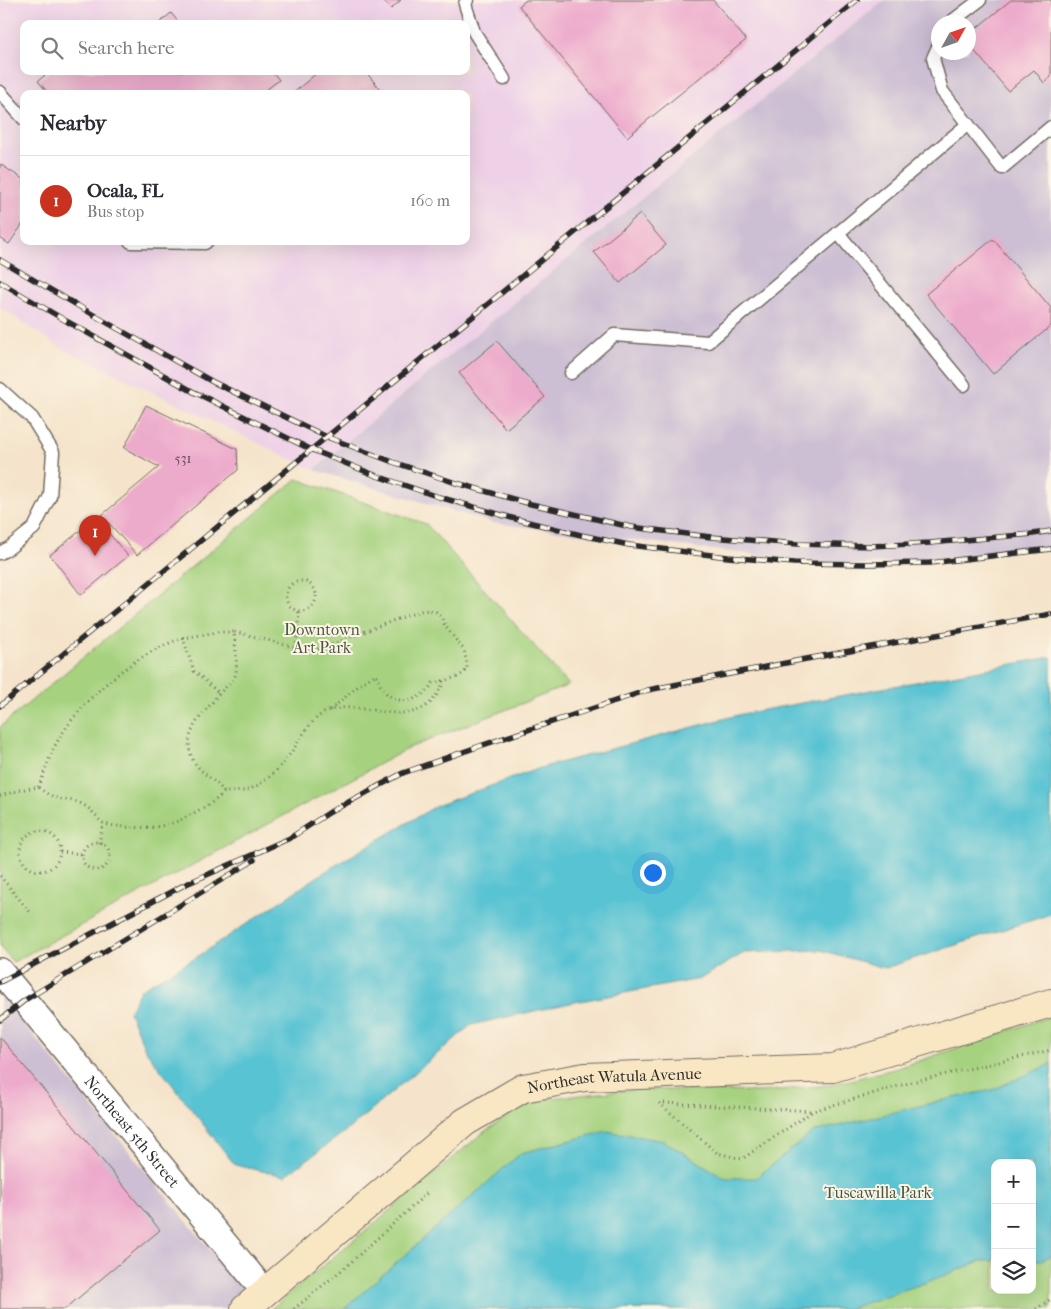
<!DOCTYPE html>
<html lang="en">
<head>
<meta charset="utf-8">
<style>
  body { margin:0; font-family:"IM FELL French Canon",serif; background:#f7f7f7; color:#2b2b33 }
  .controls { position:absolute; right:15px; bottom:15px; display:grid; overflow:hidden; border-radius:10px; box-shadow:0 5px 20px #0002 }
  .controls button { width:45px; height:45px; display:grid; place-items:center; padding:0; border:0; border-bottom:1px solid #e1e1e2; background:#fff; color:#2b2b33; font:25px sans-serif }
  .compass { position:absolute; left:931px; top:15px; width:45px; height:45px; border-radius:50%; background:#fff; box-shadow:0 5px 20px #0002; rotate:50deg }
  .you { position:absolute; left:652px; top:872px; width:18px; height:18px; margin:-12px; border:4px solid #fff; border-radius:50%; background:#1a73e8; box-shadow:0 0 0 8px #1a73e833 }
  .badge { display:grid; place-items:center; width:32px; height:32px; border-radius:50%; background:#c8321e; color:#fff; font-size:16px; font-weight:700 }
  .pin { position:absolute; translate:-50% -41px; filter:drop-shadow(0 1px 2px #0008) }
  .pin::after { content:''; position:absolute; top:26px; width:18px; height:15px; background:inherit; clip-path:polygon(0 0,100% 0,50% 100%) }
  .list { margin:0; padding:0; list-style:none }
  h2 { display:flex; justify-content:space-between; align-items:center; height:65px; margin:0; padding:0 20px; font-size:21px }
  h2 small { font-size:16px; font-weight:400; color:#7c7c81 }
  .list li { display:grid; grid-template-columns:32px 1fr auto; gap:15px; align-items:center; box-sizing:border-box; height:90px; padding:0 20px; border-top:1px solid #e1e1e2 }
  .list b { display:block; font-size:19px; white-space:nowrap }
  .list p { margin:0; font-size:16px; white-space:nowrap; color:#7c7c81 }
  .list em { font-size:16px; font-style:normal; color:#7c7c81 }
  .icon { flex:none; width:28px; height:28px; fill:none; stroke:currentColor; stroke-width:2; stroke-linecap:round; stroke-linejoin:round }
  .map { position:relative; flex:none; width:1051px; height:1309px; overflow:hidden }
  .search { position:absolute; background:#fff; box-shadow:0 5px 20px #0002; left:20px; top:20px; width:450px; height:55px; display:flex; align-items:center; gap:12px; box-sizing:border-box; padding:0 18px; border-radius:10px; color:#7c7c81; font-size:19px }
  .panel { position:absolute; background:#fff; box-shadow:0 5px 20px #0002; left:20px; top:90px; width:450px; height:155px; border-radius:10px }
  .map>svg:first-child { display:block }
  .built { fill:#eed0e7; fill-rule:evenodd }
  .industrial { fill:#ccbed3; fill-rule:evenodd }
  .green { fill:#a6d27f; stroke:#687e55; fill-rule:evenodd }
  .water { fill:#58c3d3; stroke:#42777f }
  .building { fill:#edabcc }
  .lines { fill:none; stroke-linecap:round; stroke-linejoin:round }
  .lane-casing { stroke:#726c63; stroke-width:15 }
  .street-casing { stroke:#726c63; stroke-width:28 }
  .secondary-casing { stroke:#726c63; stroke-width:30 }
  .path { stroke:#726c63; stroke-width:3; stroke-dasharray:1 4; stroke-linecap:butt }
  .lane { stroke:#fff; stroke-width:12 }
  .street { stroke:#fff; stroke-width:25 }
  .secondary { stroke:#f9e7c3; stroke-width:28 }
  .rail-casing { stroke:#2b2b2b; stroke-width:5.5 }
  .rail { stroke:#fcf5e5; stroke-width:4; stroke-dasharray:11; stroke-linecap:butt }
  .labels { text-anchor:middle; stroke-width:4; stroke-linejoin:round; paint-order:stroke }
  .number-label { font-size:14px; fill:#5c4b53 }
  .park-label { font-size:16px; fill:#4a5540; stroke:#fcf5e5 }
  .street-label { font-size:16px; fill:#2b2b2b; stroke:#fcf5e5 }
</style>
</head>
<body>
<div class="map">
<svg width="1051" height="1309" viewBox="0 0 1051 1309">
  <rect width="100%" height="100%" fill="#fcf5e5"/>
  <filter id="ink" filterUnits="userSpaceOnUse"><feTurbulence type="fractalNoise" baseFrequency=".02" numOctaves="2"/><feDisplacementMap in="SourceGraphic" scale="10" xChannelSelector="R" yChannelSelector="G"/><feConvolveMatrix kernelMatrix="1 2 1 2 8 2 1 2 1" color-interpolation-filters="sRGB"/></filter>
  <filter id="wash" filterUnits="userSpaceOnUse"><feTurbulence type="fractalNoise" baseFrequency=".0096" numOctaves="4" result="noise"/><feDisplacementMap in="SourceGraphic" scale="20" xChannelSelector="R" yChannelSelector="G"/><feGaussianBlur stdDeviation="1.12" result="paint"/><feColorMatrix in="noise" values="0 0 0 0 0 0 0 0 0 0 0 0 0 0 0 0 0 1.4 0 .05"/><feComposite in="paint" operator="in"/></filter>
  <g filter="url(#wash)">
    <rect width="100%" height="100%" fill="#f5e4cb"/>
    <path class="built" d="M0 0H884L425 376 314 470 59 347 0 307ZM24 24H466V71H24ZM24 94H466V241H24Z"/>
    <g class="industrial">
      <path d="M884 0H1051V549L846 566 494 523 314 470 425 376ZM938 22H968V52H938Z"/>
      <path d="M0 995 245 1292 225 1309H0Z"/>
    </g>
    <g class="green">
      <path d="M297 479 426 524 569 685 411 747 13 962 0 947V727Z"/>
      <path d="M1051 1016V1309H271L484 1132 531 1100 639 1089 760 1092 830 1085 898 1068ZM995 1163H1032V1290H995Z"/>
    </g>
    <g class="water">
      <path d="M1051 657V914L885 968 820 950 744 953 700 979 575 1002 471 1025 351 1127 285 1176 235 1165 146 1051 129 1012 141 989 197 957 329 869 436 806 540 768 742 714Z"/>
      <path d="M1051 1064V1256L1042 1260H1032V1163H995V1261H981L927 1282 848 1309H344L521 1153 607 1131 664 1141 725 1178H756L813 1132 944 1100 992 1090Z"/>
    </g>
    <g id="blocks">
      <g class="building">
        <path d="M383 0H401L391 9Z"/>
        <path d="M526 0H713L746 40 627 137 519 6Z"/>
        <path d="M1011 0H1051V77L1044 83 1034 70 1008 91 968 43V35Z"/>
        <path d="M171 13 180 24H158Z"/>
        <path d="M50 71H272L279 80 261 94H49L38 81Z"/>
        <path d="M319 71H365L384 94H292Z"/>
        <path d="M0 164 24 180V222L9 244 0 238Z"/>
        <path d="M640 214 666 245 620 283 594 252Z"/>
        <path d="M993 239 1051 308V326L993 374 926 294Z"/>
        <path d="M497 341 545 397 506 429 459 373Z"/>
        <path d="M146 405 237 449 238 470 137 555 102 515 159 467 124 448Z"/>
        <path d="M96 518 128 556 81 595 50 555Z"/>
        <path d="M0 1037 160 1230 65 1309H0Z"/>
      </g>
    </g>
  </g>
  <g filter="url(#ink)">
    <use href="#blocks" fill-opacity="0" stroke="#726c63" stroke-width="1"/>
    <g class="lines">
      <defs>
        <g id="lane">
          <path d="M467 0 465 4 474 32 504 79"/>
          <path d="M951 22 980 0"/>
          <path d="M938 47 933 58 942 91 1002 168 1051 127"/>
          <path d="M0 92 24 119"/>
          <path d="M838 233 964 385"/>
          <path d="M130 241 131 242 205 243 207 241"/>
          <path d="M571 373 614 335 708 342 968 124"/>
          <path d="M0 389 32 418 53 452 50 496 34 528 9 548 0 553"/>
        </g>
        <g id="street">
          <path id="s1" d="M0 971 265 1292"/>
        </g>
        <g id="secondary">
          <path id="s2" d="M245 1309 465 1122 523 1088 585 1077 833 1068 1051 1003"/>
        </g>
      </defs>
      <use href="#lane" class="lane-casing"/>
      <use href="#street" class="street-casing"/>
      <use href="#secondary" class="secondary-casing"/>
      <g class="path">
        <circle cx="301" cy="596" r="15"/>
        <path d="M183 638 218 632H234"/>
        <path d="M296 648 299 611"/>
        <path d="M330 710 363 682 376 674C378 680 380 687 385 692 401 708 422 700 433 683L443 681"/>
        <path d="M38 787C45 774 48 758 56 744 80 700 135 653 183 638L194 671 219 693"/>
        <path d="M0 796 20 790 38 787C45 793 53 798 62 799 68 801 74 800 80 803 86 806 91 810 95 815 98 817 100 822 103 823 109 826 119 826 126 827 156 829 173 826 199 810 208 805 217 800 224 792 232 792 242 792 250 789 270 781 287 760 298 742 306 730 315 715 330 710 363 700 407 728 432 701 437 695 442 688 443 681L457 677 464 673 467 669V664L464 650 445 626 441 617 436 612 430 610 421 611 392 621 333 644 318 649H307L296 648 249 635 234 632C235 642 239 671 234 678 231 683 225 687 221 692 217 695 214 700 211 704 197 719 183 737 192 758 199 773 214 778 224 792"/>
        <circle cx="40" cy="851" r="20"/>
        <circle cx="96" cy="856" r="14"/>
        <path d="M99 843 103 823"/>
        <path d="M60 852 82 854"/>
        <path d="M0 876 30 912"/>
        <path d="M659 1103 717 1153 742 1159 813 1111 912 1082 1051 1050"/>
        <path d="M664 1103 812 1111"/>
        <path d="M294 1309 349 1264 427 1193"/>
        <path d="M1036 1309 1051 1299"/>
      </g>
      <use href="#lane" class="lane"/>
      <use href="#street" class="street"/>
      <use href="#secondary" class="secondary"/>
      <defs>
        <g id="rail">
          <path d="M0 260 104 321 213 382 327 437 393 462 453 482 531 504 631 527 711 537 798 544 871 546 930 543 1033 534 1051 531"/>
          <path d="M0 282 68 322 192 391 310 449 377 476 439 497 512 518 581 535 629 545 728 557 794 563 867 564 930 563 1051 549"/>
          <path d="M0 706 857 0"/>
          <path d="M0 982 184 885 290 838 330 812 403 773 480 746 648 690 801 660 1051 614"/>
          <path d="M0 1020 25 1000 254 860"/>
        </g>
      </defs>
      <use href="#rail" class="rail-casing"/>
      <use href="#rail" class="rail"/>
    </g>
  </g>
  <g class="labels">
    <g class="number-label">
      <text x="183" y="463">531</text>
    </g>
    <g class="park-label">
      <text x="322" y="635">Downtown<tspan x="322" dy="18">Art Park</tspan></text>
      <text x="878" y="1198">Tuscawilla Park</text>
    </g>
    <g class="street-label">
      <text dy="6" stroke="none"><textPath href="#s2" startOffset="448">Northeast Watula Avenue</textPath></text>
      <text dy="6" stroke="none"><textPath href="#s1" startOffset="208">Northeast 5th Street</textPath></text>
    </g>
  </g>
</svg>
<div class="controls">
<button>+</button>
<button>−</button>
<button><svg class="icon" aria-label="layers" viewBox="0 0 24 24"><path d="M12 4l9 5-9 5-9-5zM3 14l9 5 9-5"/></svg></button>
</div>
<svg class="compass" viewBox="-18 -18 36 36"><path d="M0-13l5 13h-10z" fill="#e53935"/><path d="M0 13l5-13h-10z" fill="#7c7c81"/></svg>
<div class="you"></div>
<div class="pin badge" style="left:95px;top:556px">1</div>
<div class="search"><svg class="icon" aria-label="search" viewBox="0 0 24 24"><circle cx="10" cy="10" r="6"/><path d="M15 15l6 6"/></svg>Search here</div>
<section class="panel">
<h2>Nearby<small></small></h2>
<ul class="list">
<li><span class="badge">1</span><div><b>Ocala, FL</b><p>Bus stop</p></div><em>160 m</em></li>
</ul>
</section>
</div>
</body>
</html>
